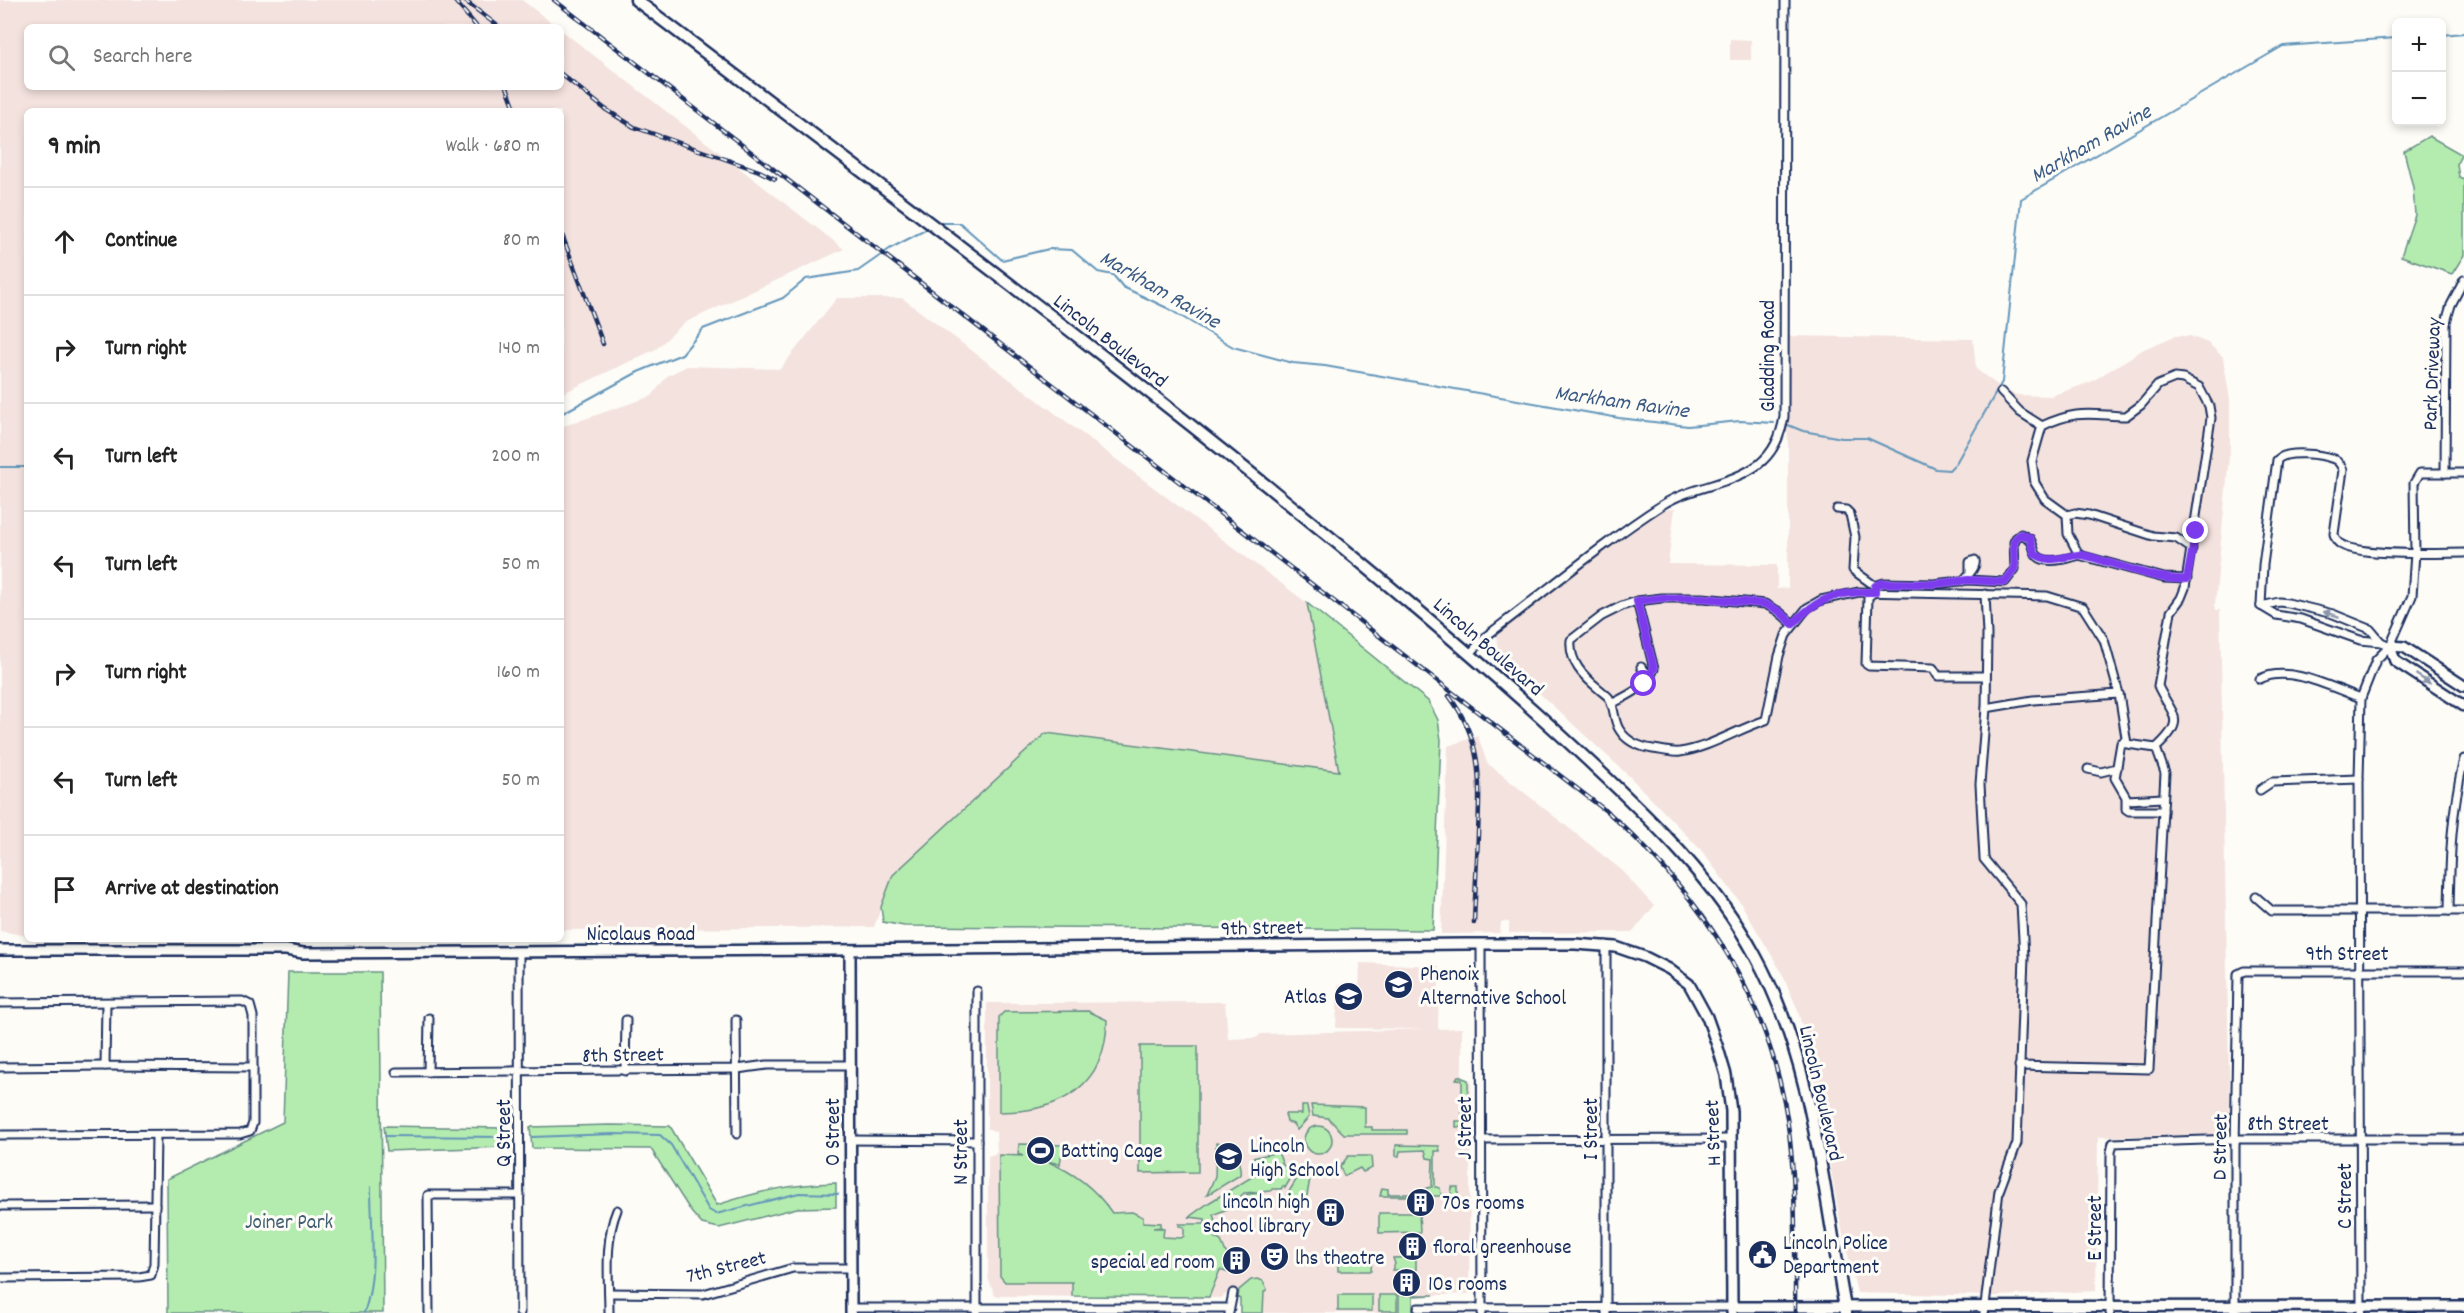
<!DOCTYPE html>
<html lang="en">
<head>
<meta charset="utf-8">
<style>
  body { margin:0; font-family:Dekko,sans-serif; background:#f6f6f6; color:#222 }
  .controls { position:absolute; right:18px; top:18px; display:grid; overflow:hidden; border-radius:9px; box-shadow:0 3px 9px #0003 }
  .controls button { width:54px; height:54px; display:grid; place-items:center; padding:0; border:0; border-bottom:2px solid #e0e0e0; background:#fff; color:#222; font:30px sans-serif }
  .stop { position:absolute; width:18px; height:18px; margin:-14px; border:4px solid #7c3aed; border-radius:50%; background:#fff }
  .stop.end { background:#7c3aed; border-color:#fff; box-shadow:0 2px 6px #0008 }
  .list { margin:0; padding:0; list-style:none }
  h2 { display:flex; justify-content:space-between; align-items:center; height:78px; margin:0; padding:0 24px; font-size:26px }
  h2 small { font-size:20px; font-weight:400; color:#767676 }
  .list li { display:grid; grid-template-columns:39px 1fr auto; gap:18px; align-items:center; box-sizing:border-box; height:108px; padding:0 24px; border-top:2px solid #e0e0e0 }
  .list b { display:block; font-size:22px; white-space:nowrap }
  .list em { font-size:20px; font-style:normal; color:#767676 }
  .icon { flex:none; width:33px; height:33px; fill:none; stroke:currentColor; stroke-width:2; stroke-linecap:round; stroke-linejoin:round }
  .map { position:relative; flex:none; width:2464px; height:1313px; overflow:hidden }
  .search { position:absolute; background:#fff; box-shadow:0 3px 9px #0003; left:24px; top:24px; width:540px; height:66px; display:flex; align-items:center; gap:15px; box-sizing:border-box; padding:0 21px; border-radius:9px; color:#767676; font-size:22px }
  .panel { position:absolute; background:#fff; box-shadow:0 3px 9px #0003; left:24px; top:108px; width:540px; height:834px; border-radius:9px }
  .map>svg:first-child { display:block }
  .built { fill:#f4e2de }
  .green { fill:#b4ecaf; stroke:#688e86; stroke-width:1.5 }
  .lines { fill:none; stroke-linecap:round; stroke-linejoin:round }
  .stream { stroke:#6496ba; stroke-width:2 }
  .street-casing { stroke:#1b2f5e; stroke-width:11 }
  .secondary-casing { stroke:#1b2f5e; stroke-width:14 }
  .primary-casing { stroke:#1b2f5e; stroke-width:15 }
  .street { stroke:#fdfcf7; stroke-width:7 }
  .secondary { stroke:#fdfcf7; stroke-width:9 }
  .primary { stroke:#fdfcf7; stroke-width:10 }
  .rail-casing { stroke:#1b2f5e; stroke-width:4.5 }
  .rail { stroke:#fdfcf7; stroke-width:2; stroke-dasharray:7; stroke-linecap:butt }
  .oneway { fill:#8c96aa }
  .route { stroke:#7c3aed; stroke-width:8 }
  .labels { text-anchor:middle; stroke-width:6; stroke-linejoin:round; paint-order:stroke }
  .street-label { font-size:21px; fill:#1b2f5e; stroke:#fdfcf7 }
  .poi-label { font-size:21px; fill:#1b2f5e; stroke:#fdfcf7; text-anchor:start }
  .park-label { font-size:21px; fill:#415e72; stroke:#fdfcf7 }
  .water-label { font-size:22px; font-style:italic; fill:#3a5a84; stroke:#fdfcf7 }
</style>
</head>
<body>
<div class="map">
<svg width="2464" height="1313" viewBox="0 0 2464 1313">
  <rect width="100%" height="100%" fill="#fdfcf7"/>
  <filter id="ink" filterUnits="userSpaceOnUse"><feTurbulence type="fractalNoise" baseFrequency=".0167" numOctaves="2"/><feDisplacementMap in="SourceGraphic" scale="12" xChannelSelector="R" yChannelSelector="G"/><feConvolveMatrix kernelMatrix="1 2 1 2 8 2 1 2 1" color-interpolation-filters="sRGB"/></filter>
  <g filter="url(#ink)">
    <g class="built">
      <path d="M0 0H522L557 27H27V87H561V30L844 249 684 323 656 349 561 394V111H27V936L0 931Z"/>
      <path d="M1730 39 1751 40V60H1730Z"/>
      <path d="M837 298H902L1307 603 1339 771 1046 733 893 875 874 927 561 930V427L652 396 667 376 687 366 780 369Z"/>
      <path d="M1784 336 1973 339 1976 369 2004 390 2017 395 2051 396 2091 382 2144 349 2175 336H2190L2208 343 2223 357 2230 400V446L2215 605 2216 610H2220L2230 1123 2228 1130 2220 1134 2098 1137 2096 1291 1998 1296 1857 1293 1841 1225 1809 1050 1797 1008 1781 971 1740 902 1701 850 1627 774 1501 658 1497 648 1496 629 1651 512 1675 508 1668 564 1777 565V589L1788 588V446Z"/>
      <path d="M1478 736 1487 763 1619 868 1654 906 1633 932 1509 933V922H1501L1500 933 1441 934 1448 746Z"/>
      <path d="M1360 963 1439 966 1438 1029 1462 1028V1080H1471L1469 1294 1414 1296 1413 1313H1244V1294L1229 1292 1221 1298 995 1296 988 1278V1156L997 1153 996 1132 987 1128V1003L1225 1002 1228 1039 1256 1038 1261 1034 1425 1029 1336 1028 1338 985H1358L1359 990Z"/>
    </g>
    <g class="green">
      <path d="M2429 136 2461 154 2457 164 2459 177 2464 179V255L2452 274 2401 256 2415 215 2413 187 2404 151Z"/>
      <path d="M1307 603 1428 701 1438 720 1441 740 1433 930 904 926 883 922 881 907 893 875 1046 733 1339 771Z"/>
      <path d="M288 972H380L383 1313H168L167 1179 283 1122Z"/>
      <path d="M1088 1011 1107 1020C1106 1087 1060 1112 999 1112V1017L1004 1012Z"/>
      <path d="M1140 1046H1198V1172L1140 1173Z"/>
      <path d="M1458 1076 1468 1080V1127H1456V1121H1462V1080L1456 1079Z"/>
      <path d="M1311 1105 1365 1107V1127H1372V1130H1407V1134H1344L1328 1118 1313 1116Z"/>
      <path d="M1302 1106H1307L1309 1117 1297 1130 1293 1124 1287 1122 1285 1114H1302Z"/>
      <path d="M610 1125 670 1126 717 1205C761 1191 790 1184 836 1183V1207L797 1208 719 1228 702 1224 692 1213 651 1149 532 1148 530 1127Z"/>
      <path d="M384 1126 505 1128V1147L387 1151Z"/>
      <circle cx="1318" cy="1140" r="14"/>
      <path d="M1216 1143 1231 1144V1147L1235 1148C1236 1156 1242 1167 1240 1175L1207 1195 1215 1176Z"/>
      <path d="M1019 1144 1063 1145 1060 1164 1046 1161C1074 1172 1095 1188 1112 1213L1132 1212 1143 1217V1222L1161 1223V1227L1153 1228H1164L1163 1237 1181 1238 1184 1236V1227L1179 1226V1224H1205V1219L1189 1217 1210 1202 1257 1174 1252 1158 1278 1152 1283 1165 1294 1173 1285 1188 1283 1186 1281 1189H1272L1271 1191 1244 1193 1229 1208 1213 1215 1215 1220 1211 1229 1215 1238 1221 1241 1234 1271 1229 1273 1220 1270 1209 1297 1072 1296V1282H1005L1000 1276 999 1155 1023 1156 1018 1154Z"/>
      <path d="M1396 1145 1439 1146 1440 1151H1435V1187L1440 1188 1441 1194 1451 1195 1452 1187H1458V1196H1380L1382 1188 1388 1189V1194H1427V1188L1432 1187 1433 1159 1427 1158 1425 1150 1400 1151 1399 1156H1396Z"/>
      <path d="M1348 1156H1371L1372 1168 1363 1172 1360 1168 1344 1176 1340 1167Z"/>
      <path d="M1302 1170 1311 1173 1305 1207H1303L1301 1212 1295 1210V1207L1289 1204 1290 1201 1284 1200Z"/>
      <path d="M1262 1193 1264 1199 1237 1210 1236 1206H1233L1248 1194Z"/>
      <path d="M1379 1213H1419L1420 1232 1379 1233Z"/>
      <path d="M1372 1257 1371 1271H1338V1258Z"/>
      <path d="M1416 1257V1270H1392L1395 1264 1393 1258Z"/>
      <path d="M1258 1279 1263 1281 1267 1289 1264 1292 1263 1313H1240V1299L1238 1298 1239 1290 1251 1280Z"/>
      <rect x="1338" y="1295" width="34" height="16"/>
      <rect x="1379" y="1295" width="18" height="16"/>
      <path d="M1399 1295H1434L1413 1296V1313H1399Z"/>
    </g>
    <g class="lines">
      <g class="stream">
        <path d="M2442 35 2464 33"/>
        <path d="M939 223H960L1002 260 1049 249 1072 250 1098 272 1113 275 1123 287 1167 308 1233 347 1293 363 1325 366 1619 418 1688 426 1740 421 1774 423"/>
        <path d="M561 414 638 372 682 354 703 329 783 298 806 279 858 271 891 248 931 227"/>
        <path d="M1788 425 1803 431 1842 438H1867L1936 469 1949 470 1956 463 2002 382 2021 199 2283 46 2396 38"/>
        <path d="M0 467H27"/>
        <path d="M385 1136 505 1137"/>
        <path d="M532 1137 613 1134 660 1135 671 1145 709 1210 716 1214 799 1193 838 1194"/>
        <path d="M364 1313C378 1274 371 1228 371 1187"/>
      </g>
      <defs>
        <g id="street">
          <path d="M2001 392 2020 412 2042 426C2078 409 2090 415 2126 416L2141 405 2158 385 2175 378 2183 379 2199 387 2209 406 2211 418 2185 588 2181 598 2171 612 2158 686C2172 716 2188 719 2156 748"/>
          <path d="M2445 473 2446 322 2451 305 2464 280"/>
          <path d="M1837 509 1846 510 1850 514 1855 537 1853 570 1875 586 1884 583 1934 584 1968 580 2005 582 2015 569 2014 542 2016 538 2021 534 2030 539C2033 544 2033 547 2035 552 2040 566 2066 559 2076 556L2079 555 2068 534 2067 515 2045 499 2035 483 2032 461 2042 426"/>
          <path d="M2067 515 2075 513 2089 515 2153 536 2176 538 2192 549"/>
          <path d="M2079 555 2164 578 2187 579"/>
          <path d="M1963 581C1968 575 1977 567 1975 560L1970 562V572"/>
          <path d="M1875 591 1868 597 1866 664 1869 666 1933 668 1938 676H1985"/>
          <path d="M1985 594 1987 634 1986 708"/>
          <path d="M2261 606 2263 565 2277 460C2286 450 2321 454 2334 459 2339 461 2341 465 2343 470L2334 534C2335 537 2336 541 2339 543 2355 557 2440 553 2464 553"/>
          <path d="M2261 606 2276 615 2301 619 2360 640 2381 642 2390 646"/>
          <path d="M2261 606 2279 602 2288 603 2333 614 2370 629 2381 642"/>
          <path d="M1793 624 1778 611 1765 604 1703 598H1662L1637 601 1622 606 1602 616 1571 640C1569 662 1583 676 1599 689 1602 692 1607 695 1609 698 1615 707 1613 719 1619 729 1626 741 1640 747 1653 749 1662 750 1672 753 1680 752 1709 748 1738 729 1766 720L1779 656 1786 635 1807 608 1821 600 1859 592 2047 596 2083 607 2104 640 2119 694 2127 744 2156 748 2165 773 2149 1069 2019 1066"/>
          <path d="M1470 654 1485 637C1544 593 1600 545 1662 505 1692 486 1731 485 1759 464 1774 452 1781 435 1784 417L1785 0"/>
          <path d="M1641 667 1650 676"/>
          <path d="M2260 679C2289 664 2332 688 2361 698"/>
          <path d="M1611 704C1627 696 1647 687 1654 669L1637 601"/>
          <path d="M2126 740 2121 743 2115 778 2126 797V809L2129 811H2163"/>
          <path d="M2088 769 2101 772 2117 768"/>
          <path d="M2260 790 2272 782 2359 779"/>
          <path d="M2127 800 2163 798"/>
          <path d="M2256 897 2272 911H2464"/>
          <path d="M2449 911C2450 856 2451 813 2464 759"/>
          <path d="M1481 944 1482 1313"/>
          <path d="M1606 945V1313"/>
          <path d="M519 952 520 1313"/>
          <path d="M977 991V1313"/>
          <path d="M0 1003 242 1001 250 1005 253 1016V1123L250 1131 240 1134 0 1135"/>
          <path d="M106 1003 105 1066 253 1067"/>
          <path d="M736 1020 737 1134"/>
          <path d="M0 1067 105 1066"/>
          <path d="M625 1071 626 1020"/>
          <path d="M396 1072 737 1069 767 1065H850"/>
          <path d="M428 1072 429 1018"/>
          <path d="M850 1140 977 1141"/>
          <path d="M1481 1140 1731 1139"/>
          <path d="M0 1206 155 1205"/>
          <path d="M0 1278 139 1277 151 1275 154 1264 156 1135"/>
          <path d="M609 1293 703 1294 793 1268H851"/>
          <path d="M851 1308H1229"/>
          <path d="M1418 1308 1732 1307"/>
          <path d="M429 1313 428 1195H520"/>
          <path d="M609 1313C609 1280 604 1241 617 1210"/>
          <path d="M1229 1313 1233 1293"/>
          <path d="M1984 1313 1999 1191 2017 1143 2024 957 2021 904 1984 859 1980 784 1986 708 2033 700 2119 694"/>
          <path d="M2110 1313 2111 1152 2113 1143 2236 1139H2464"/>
          <path d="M2235 1313V1149L2238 974 2244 971H2464"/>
          <path d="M2361 1313 2359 779 2361 698 2376 660 2390 646 2412 596 2415 553 2414 483 2420 473H2464"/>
        </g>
        <g id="secondary">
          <path d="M2464 686 2404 647 2390 646 2395 661 2464 706"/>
          <path d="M0 950H286L303 953 836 950 1466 944H1575L1616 947 1645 957 1669 969 1689 984 1707 1017 1718 1048 1726 1075 1731 1111 1732 1313"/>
          <path d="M850 950 851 1313"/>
          <path d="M1732 1307 2464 1306"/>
        </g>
        <path id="primary" d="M636 0C899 200 1166 398 1419 611 1478 661 1537 712 1593 765 1655 823 1714 880 1755 955 1815 1064 1823 1193 1846 1313"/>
      </defs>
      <use href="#street" class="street-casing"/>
      <use href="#secondary" class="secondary-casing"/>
      <use href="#primary" class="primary-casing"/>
      <use href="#street" class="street"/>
      <use href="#secondary" class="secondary"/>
      <use href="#primary" class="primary"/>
      <defs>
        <g id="rail">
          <path d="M454 0 477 27"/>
          <path d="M464 0 499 27"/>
          <path d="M554 0 1610 814C1700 895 1768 996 1787 1118 1797 1182 1795 1248 1795 1313"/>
          <path d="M561 74 605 109 634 127 759 171 775 179"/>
          <path d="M507 87 516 111"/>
          <path d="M561 232 603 344"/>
          <path d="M1449 696C1483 741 1480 780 1478 834 1477 864 1475 893 1474 923"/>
        </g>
      </defs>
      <use href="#rail" class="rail-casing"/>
      <use href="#rail" class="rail"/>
    </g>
    <defs><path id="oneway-solid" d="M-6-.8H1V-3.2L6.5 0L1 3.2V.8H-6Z" transform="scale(1.5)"/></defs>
    <g class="oneway">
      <use href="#oneway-solid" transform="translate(2331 614) rotate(-162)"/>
      <use href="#oneway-solid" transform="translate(2423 679) rotate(33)"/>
    </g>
  </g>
  <g class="lines" filter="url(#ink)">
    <path class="route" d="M1644 684 1654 669 1637 601 1662 598H1703L1765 604 1779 611 1793 624C1817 597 1840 591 1875 592V586L1881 583 1934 584 1968 580 2005 582 2015 569 2014 542 2016 538 2021 534 2030 538 2035 554C2052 565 2064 555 2080 555 2087 555 2097 559 2103 561 2129 568 2160 581 2187 579L2196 531"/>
  </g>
  <defs>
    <symbol id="school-disc" viewBox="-11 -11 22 22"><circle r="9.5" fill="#1b2f5e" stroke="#fdfcf7"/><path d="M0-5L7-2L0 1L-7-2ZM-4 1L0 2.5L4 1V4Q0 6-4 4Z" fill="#fff"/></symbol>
    <symbol id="stadium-disc" viewBox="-11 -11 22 22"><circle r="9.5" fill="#1b2f5e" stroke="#fdfcf7"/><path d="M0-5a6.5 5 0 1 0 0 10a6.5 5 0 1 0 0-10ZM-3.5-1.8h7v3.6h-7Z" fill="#fff"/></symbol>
    <symbol id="building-disc" viewBox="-11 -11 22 22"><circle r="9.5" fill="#1b2f5e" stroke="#fdfcf7"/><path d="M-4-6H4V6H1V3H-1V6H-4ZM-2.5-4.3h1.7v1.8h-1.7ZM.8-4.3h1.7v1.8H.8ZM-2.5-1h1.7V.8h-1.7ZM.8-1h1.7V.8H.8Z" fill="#fff"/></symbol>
    <symbol id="civic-disc" viewBox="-11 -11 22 22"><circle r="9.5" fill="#1b2f5e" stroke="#fdfcf7"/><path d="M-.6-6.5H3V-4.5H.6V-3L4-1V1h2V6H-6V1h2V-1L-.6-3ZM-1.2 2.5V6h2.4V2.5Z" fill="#fff"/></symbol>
    <symbol id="theatre-disc" viewBox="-11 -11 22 22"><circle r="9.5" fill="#1b2f5e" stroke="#fdfcf7"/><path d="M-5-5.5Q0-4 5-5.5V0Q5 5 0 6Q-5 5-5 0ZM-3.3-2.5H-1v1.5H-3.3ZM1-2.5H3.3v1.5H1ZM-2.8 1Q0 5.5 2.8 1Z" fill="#fff"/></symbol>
  </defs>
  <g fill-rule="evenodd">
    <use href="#school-disc" x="1382" y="968" width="33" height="33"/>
    <use href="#school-disc" x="1332" y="980" width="33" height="33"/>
    <use href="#stadium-disc" x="1024" y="1134" width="33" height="33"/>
    <use href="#school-disc" x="1212" y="1140" width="33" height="33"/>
    <use href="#building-disc" x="1404" y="1186" width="33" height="33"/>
    <use href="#building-disc" x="1314" y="1196" width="33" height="33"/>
    <use href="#building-disc" x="1396" y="1230" width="33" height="33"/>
    <use href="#civic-disc" x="1746" y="1238" width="33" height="33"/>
    <use href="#theatre-disc" x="1258" y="1240" width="33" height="33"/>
    <use href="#building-disc" x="1220" y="1244" width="33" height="33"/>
    <use href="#building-disc" x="1390" y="1266" width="33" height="33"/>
  </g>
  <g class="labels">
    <g class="street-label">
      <text transform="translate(1111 340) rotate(38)" y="7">Lincoln Boulevard</text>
      <text transform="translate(1767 356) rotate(-90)" y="7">Gladding Road</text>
      <text transform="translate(2431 374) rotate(-88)" y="7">Park Driveway</text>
      <text transform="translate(1489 646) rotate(41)" y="7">Lincoln Boulevard</text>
      <text transform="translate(1262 927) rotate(-1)" y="7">9th Street</text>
      <text x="641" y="940">Nicolaus Road</text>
      <text x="2347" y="960">9th Street</text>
      <text transform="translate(623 1054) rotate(-1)" y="7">8th Street</text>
      <text transform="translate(1822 1093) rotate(77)" y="7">Lincoln Boulevard</text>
      <text x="2288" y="1130">8th Street</text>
      <text transform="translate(1464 1128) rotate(-90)" y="7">J Street</text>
      <text transform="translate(1590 1129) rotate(-90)" y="7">I Street</text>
      <text transform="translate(832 1132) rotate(-90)" y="7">O Street</text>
      <text transform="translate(503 1133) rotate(-90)" y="7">Q Street</text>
      <text transform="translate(1712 1133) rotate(-92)" y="7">H Street</text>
      <text transform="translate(2219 1147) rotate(-89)" y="7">D Street</text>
      <text transform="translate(960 1152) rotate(-90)" y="7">N Street</text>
      <text transform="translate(2344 1196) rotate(-90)" y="7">C Street</text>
      <text transform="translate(2094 1228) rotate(-90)" y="7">E Street</text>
      <text transform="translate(726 1266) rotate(-14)" y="7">7th Street</text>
    </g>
    <g class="poi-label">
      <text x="1420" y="980">Phenoix<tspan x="1420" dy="24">Alternative School</tspan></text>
      <text x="1327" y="1003" text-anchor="end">Atlas</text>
      <text x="1250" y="1152">Lincoln<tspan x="1250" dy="24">High School</tspan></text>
      <text x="1061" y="1157">Batting Cage</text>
      <text x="1310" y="1208" text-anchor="end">lincoln high<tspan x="1310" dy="24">school library</tspan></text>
      <text x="1442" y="1209">70s rooms</text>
      <text x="1783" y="1249">Lincoln Police<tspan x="1783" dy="24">Department</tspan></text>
      <text x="1433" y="1253">floral greenhouse</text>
      <text x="1295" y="1264">lhs theatre</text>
      <text x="1215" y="1268" text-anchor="end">special ed room</text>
      <text x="1428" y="1290">10s rooms</text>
    </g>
    <g class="park-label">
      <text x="289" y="1228">Joiner Park</text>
    </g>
    <g class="water-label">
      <text transform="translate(2090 142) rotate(-30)" y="8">Markham Ravine</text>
      <text transform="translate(1161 288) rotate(30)" y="8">Markham Ravine</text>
      <text transform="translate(1622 400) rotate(8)" y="8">Markham Ravine</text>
    </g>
  </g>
</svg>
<div class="controls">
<button>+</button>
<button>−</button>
</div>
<div class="stop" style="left:1644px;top:684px"></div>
<div class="stop end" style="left:2196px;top:531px"></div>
<div class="search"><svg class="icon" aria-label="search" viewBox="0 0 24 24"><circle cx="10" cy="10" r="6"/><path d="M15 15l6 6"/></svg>Search here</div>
<section class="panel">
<h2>9 min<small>Walk · 680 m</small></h2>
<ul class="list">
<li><svg class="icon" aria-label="ahead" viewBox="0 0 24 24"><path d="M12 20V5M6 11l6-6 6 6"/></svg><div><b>Continue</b></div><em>80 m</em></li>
<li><svg class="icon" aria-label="right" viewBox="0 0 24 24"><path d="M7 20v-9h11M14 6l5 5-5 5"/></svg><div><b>Turn right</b></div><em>140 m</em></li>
<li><svg class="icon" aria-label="left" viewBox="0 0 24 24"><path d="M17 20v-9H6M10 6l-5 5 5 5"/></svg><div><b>Turn left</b></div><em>200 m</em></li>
<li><svg class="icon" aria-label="left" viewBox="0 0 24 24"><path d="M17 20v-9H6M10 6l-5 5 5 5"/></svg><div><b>Turn left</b></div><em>50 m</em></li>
<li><svg class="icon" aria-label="right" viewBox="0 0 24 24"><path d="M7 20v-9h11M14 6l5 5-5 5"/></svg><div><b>Turn right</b></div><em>160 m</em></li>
<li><svg class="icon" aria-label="left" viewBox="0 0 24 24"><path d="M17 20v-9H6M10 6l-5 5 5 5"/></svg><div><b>Turn left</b></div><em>50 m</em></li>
<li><svg class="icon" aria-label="arrive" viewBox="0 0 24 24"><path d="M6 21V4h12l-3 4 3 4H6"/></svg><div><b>Arrive at destination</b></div></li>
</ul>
</section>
</div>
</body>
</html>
